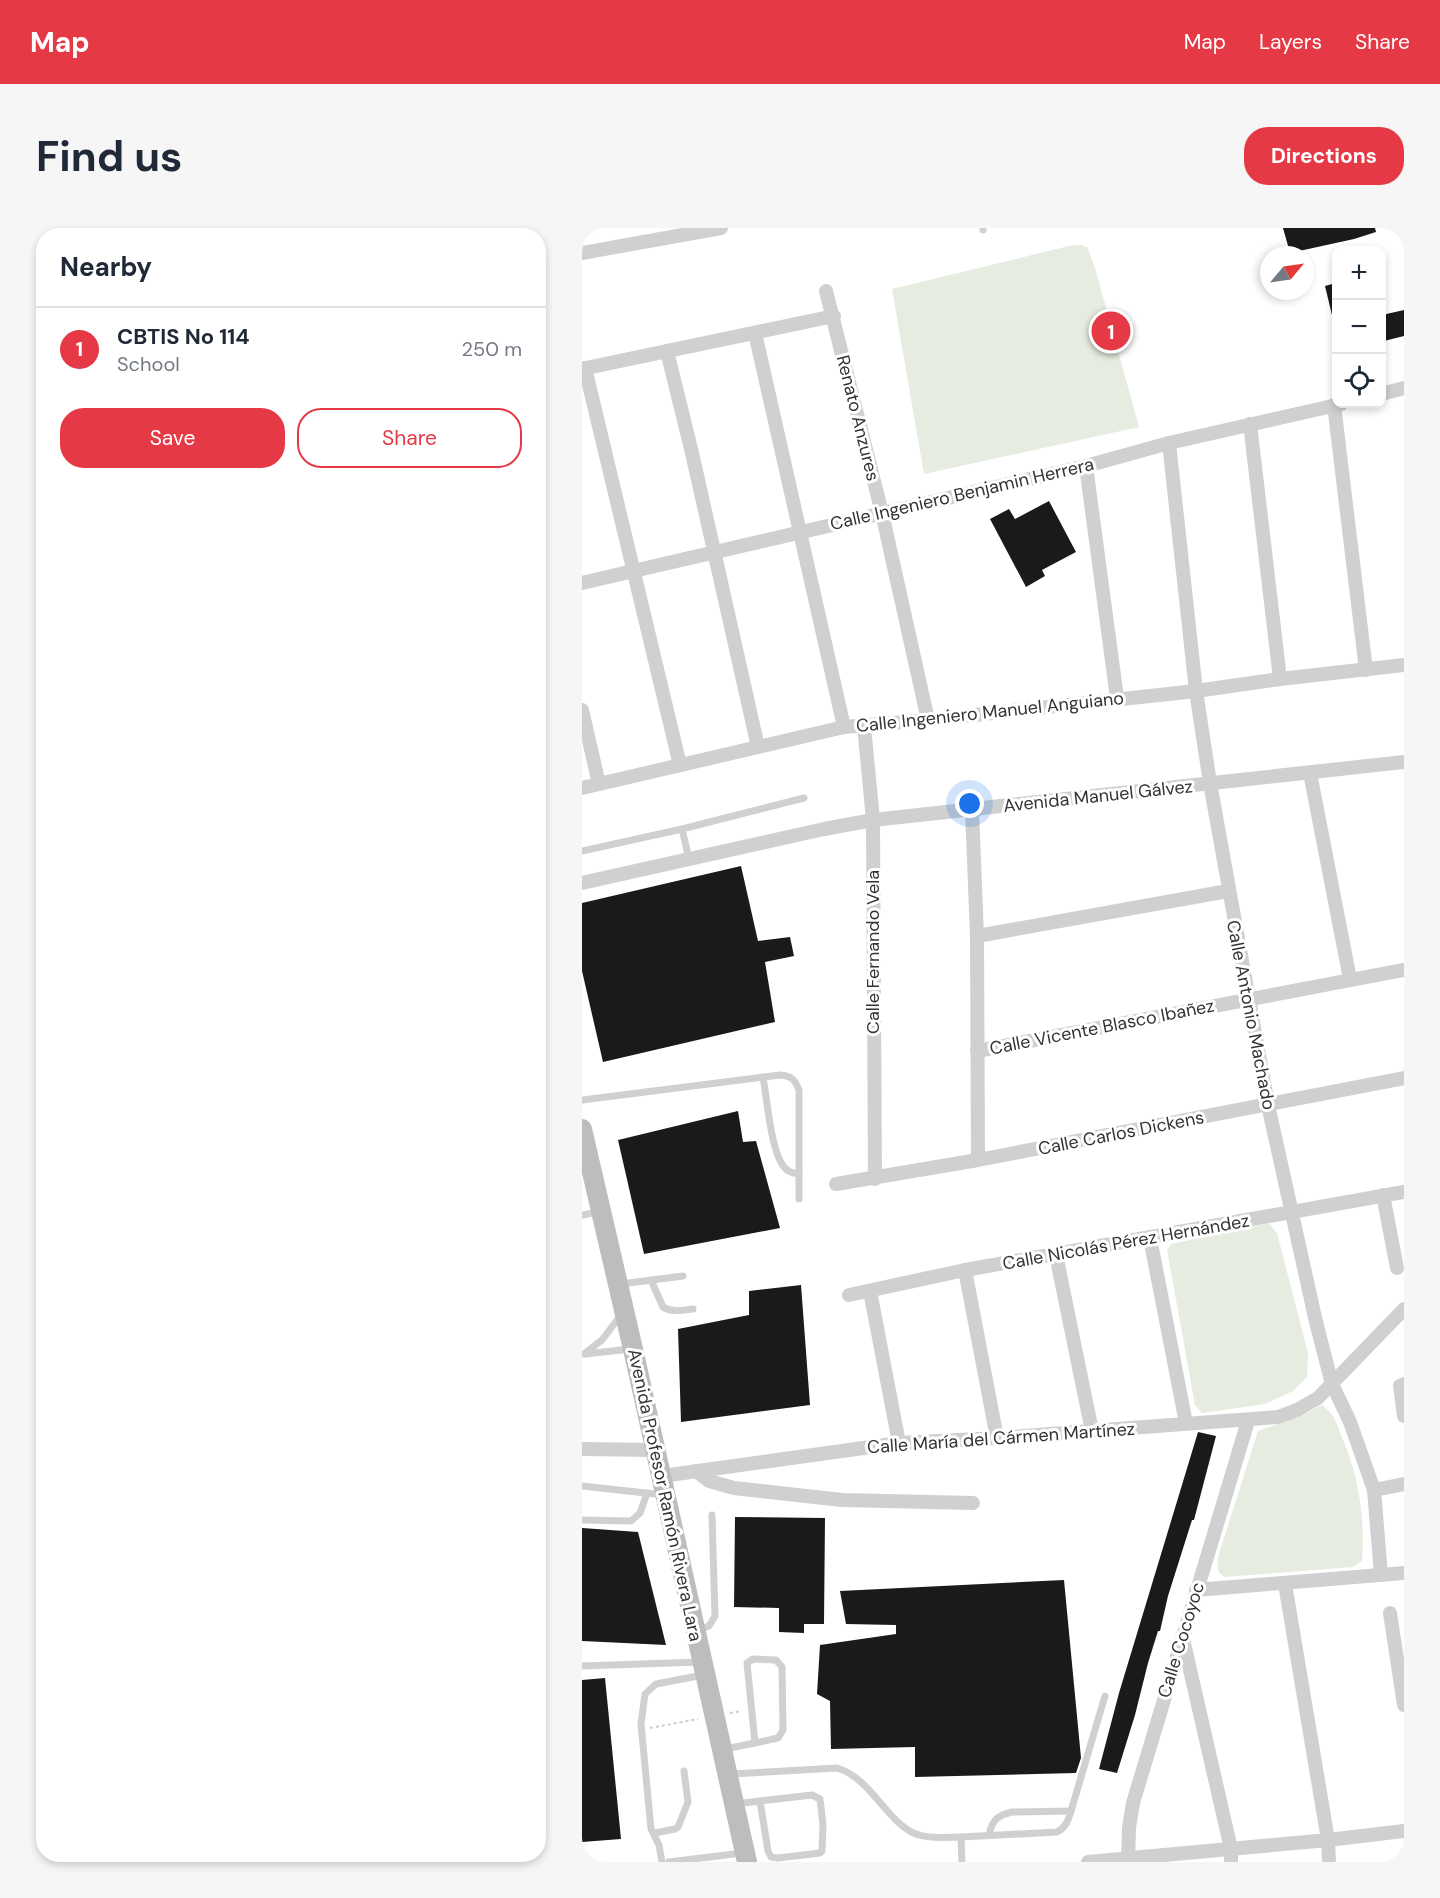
<!DOCTYPE html>
<html lang="en">
<head>
<meta charset="utf-8">
<style>
  body { margin:0; font-family:"DM Sans",sans-serif; background:#f6f6f7; color:#1f2937 }
  .controls { position:absolute; right:18px; top:18px; display:grid; overflow:hidden; border-radius:12px; box-shadow:0 3px 9px #0003 }
  .controls button { width:54px; height:54px; display:grid; place-items:center; padding:0; border:0; border-bottom:2px solid #e0e1e3; background:#fff; color:#1f2937; font:30px sans-serif }
  .compass { position:absolute; left:678px; top:18px; width:54px; height:54px; border-radius:50%; background:#fff; box-shadow:0 3px 9px #0003; rotate:61deg }
  .you { position:absolute; left:388px; top:576px; width:21px; height:21px; margin:-15px; border:4px solid #fff; border-radius:50%; background:#1a73e8; box-shadow:0 0 0 9px #1a73e833 }
  .badge { display:grid; place-items:center; width:39px; height:39px; border-radius:50%; background:#e63946; color:#fff; font-size:20px; font-weight:700 }
  .pin { position:absolute; translate:-50% -50%; border:3px solid #fff; box-shadow:0 2px 6px #0006 }
  .list { margin:0; padding:0; list-style:none }
  h2 { display:flex; justify-content:space-between; align-items:center; height:78px; margin:0; padding:0 24px; font-size:26px }
  h2 small { font-size:20px; font-weight:400; color:#747a83 }
  .list li { display:grid; grid-template-columns:39px 1fr auto; gap:18px; align-items:center; box-sizing:border-box; height:84px; padding:0 24px; border-top:2px solid #e0e1e3 }
  .list b { display:block; font-size:22px; white-space:nowrap }
  .list p { margin:0; font-size:20px; white-space:nowrap; color:#747a83 }
  .list em { font-size:20px; font-style:normal; color:#747a83 }
  .actions { display:flex; gap:12px; padding:18px 24px }
  .actions a { flex:1; padding:14px 0; border:2px solid #e63946; border-radius:24px; text-align:center; font-size:21px; color:#e63946 }
  .actions .main { background:#e63946; color:#fff }
  .icon { flex:none; width:33px; height:33px; fill:none; stroke:currentColor; stroke-width:2; stroke-linecap:round; stroke-linejoin:round }
  .map { position:relative; flex:none; width:822px; height:1634px; overflow:hidden; border-radius:24px }
  header { display:flex; align-items:center; gap:36px; box-sizing:border-box; height:84px; padding:0 30px; background:#e63946; color:#fff }
  header strong { font-size:28px }
  nav { display:flex; gap:33px; margin-inline-start:auto; font-size:21px }
  .intro { display:flex; align-items:center; justify-content:space-between; box-sizing:border-box; height:144px; padding:0 36px }
  h1 { margin:0; font-size:42px }
  .button { padding:15px 27px; border-radius:24px; background:#e63946; color:#fff; font-size:21px; font-weight:700 }
  main { display:flex; gap:36px; padding:0 36px }
  aside { flex:1; background:#fff; border-radius:24px; box-shadow:0 3px 9px #0003 }
  .map>svg:first-child { display:block }
  .green { fill:#e6ecdf }
  .building { fill:#1a1a1a }
  .lines { fill:none; stroke-linecap:round; stroke-linejoin:round }
  .path { stroke:#cdcdcd; stroke-width:2; stroke-dasharray:3 3; stroke-linecap:butt }
  .service { stroke:#d0d0d0; stroke-width:7 }
  .minor { stroke:#d0d0d0; stroke-width:14 }
  .secondary { stroke:#bdbdbd; stroke-width:20 }
  .labels { text-anchor:middle; stroke-width:6; stroke-linejoin:round; paint-order:stroke }
  .street-label { font-size:18px; fill:#333; stroke:#fff }
</style>
</head>
<body>
<header>
<strong>Map</strong>
<nav><a>Map</a><a>Layers</a><a>Share</a></nav>
</header>
<div class="intro"><h1>Find us</h1><a class="button">Directions</a></div>
<main>
<aside>
<h2>Nearby<small></small></h2>
<ul class="list">
<li><span class="badge">1</span><div><b>CBTIS No 114</b><p>School</p></div><em>250 m</em></li>
</ul>
<div class="actions"><a class="main">Save</a><a>Share</a></div>
</aside>
<div class="map">
<svg width="822" height="1634" viewBox="0 0 822 1634">
  <rect width="100%" height="100%" fill="#fff"/>
  <g class="green">
    <path d="M499 17 505 19 513 40 557 199 342 246 310 61 487 18Z"/>
    <path d="M687 995 695 1005 726 1125 725 1149 711 1163 683 1176 620 1185 613 1177 585 1022 589 1016Z"/>
    <path d="M740 1177C753 1187 753 1192 759 1207 777 1248 783 1288 780 1333L771 1339 643 1349C634 1344 635 1339 636 1329L676 1203 723 1186Z"/>
  </g>
  <g class="building">
    <path d="M701 0H793L794 4 772 11 708 25Z"/>
    <path d="M754 55V87H750L743 58Z"/>
    <path d="M822 82V108L802 113 800 108V87Z"/>
    <path d="M467 273 494 324 460 342 463 348 444 359 408 291 427 281 433 291Z"/>
    <path d="M159 638 176 713 208 709 212 728 183 734 193 794 21 834 0 743V675Z"/>
    <path d="M156 883 161 914 174 913 198 1000 62 1026 36 912Z"/>
    <path d="M219 1057 228 1177 99 1194 96 1101 167 1087V1063Z"/>
    <path d="M616 1204 634 1208 612 1292H610L586 1368 578 1403H576L566 1435 553 1487 535 1545 517 1541 537 1465Z"/>
    <path d="M153 1289 243 1290 242 1396H222V1405L197 1404V1380L152 1379Z"/>
    <path d="M0 1300 56 1304 84 1417 0 1413Z"/>
    <path d="M482 1352 499 1530 494 1545 333 1549V1519L249 1521 248 1473 235 1466 238 1417 314 1406V1397L264 1396 258 1363Z"/>
    <path d="M23 1450 39 1611 0 1614V1452Z"/>
  </g>
  <g class="lines">
    <g class="path">
      <path d="M148 1485 160 1483"/>
      <path d="M68 1500 116 1491"/>
    </g>
    <g class="service">
      <path d="M401 0V2"/>
      <path d="M100 601 107 631"/>
      <path d="M0 623 100 601 222 570"/>
      <path d="M181 849C185 870 189 928 204 941 208 945 212 945 217 946"/>
      <path d="M0 872 198 847C209 848 213 851 217 862V971"/>
      <path d="M0 987 17 984"/>
      <path d="M69 1052 81 1079C90 1085 101 1082 111 1081"/>
      <path d="M39 1056 101 1048"/>
      <path d="M2 1126 20 1112 39 1087"/>
      <path d="M3 1126 48 1121"/>
      <path d="M0 1258 82 1267"/>
      <path d="M0 1292 49 1293 58 1285 65 1265"/>
      <path d="M116 1402 127 1398 133 1388 130 1287"/>
      <path d="M171 1431 194 1432 200 1439 201 1502 196 1510 173 1515 165 1435Z"/>
      <path d="M0 1438 118 1434"/>
      <path d="M143 1521 173 1515"/>
      <path d="M149 1546 255 1540C290 1550 307 1599 337 1607 350 1611 366 1609 379 1609L380 1634"/>
      <path d="M230 1567 238 1571 241 1597 240 1623 238 1625 196 1630 189 1629 186 1623 178 1573Z"/>
      <path d="M153 1576 178 1573"/>
      <path d="M73 1605 93 1601 96 1599 106 1574 102 1543"/>
      <path d="M407 1607C410 1592 416 1587 430 1584L489 1583"/>
      <path d="M379 1609 475 1604C484 1599 486 1593 489 1583L523 1468"/>
      <path d="M80 1634 77 1617 69 1601 59 1496 63 1466 74 1456 121 1447"/>
      <path d="M87 1634 160 1625"/>
    </g>
    <g class="minor">
      <path d="M0 25 139 0"/>
      <path d="M244 63 300 285 346 492"/>
      <path d="M173 105 262 499"/>
      <path d="M85 123 110 225 176 519"/>
      <path d="M3 140 98 537"/>
      <path d="M0 141 252 88"/>
      <path d="M800 166 822 160"/>
      <path d="M752 177 784 442"/>
      <path d="M668 196 698 451"/>
      <path d="M587 215 614 463 628 555 686 877 734 1094 750 1156 768 1194 792 1262 799 1347"/>
      <path d="M504 238 535 470"/>
      <path d="M0 355 504 238 587 215 759 176"/>
      <path d="M0 482 17 556"/>
      <path d="M282 498 291 592 293 951"/>
      <path d="M728 545 768 751"/>
      <path d="M0 560 262 499 346 492 614 463 698 451 822 437"/>
      <path d="M390 582 395 708 396 932"/>
      <path d="M0 655 242 601 291 592 822 534"/>
      <path d="M395 708 646 663"/>
      <path d="M395 823 822 742"/>
      <path d="M254 956 396 932 822 850"/>
      <path d="M801 967 815 1040"/>
      <path d="M568 1010 604 1195"/>
      <path d="M474 1027 510 1203"/>
      <path d="M383 1042 415 1210"/>
      <path d="M288 1063 317 1215"/>
      <path d="M267 1067 383 1042 822 964"/>
      <path d="M822 1156 818 1158 822 1188"/>
      <path d="M0 1221 73 1222"/>
      <path d="M114 1243 127 1253 152 1260 260 1272 391 1275"/>
      <path d="M80 1248 317 1215 415 1210 696 1189 715 1182 736 1170 822 1081"/>
      <path d="M792 1262 822 1256"/>
      <path d="M703 1356 746 1612 747 1634"/>
      <path d="M614 1362 822 1345"/>
      <path d="M808 1385 822 1477"/>
      <path d="M601 1411 649 1621V1634"/>
      <path d="M506 1634 746 1612 822 1603"/>
      <path d="M546 1634 547 1600 551 1575 666 1193"/>
    </g>
    <path class="secondary" d="M0 901 51 1121 165 1634"/>
  </g>
  <g class="labels">
    <g class="street-label">
      <text transform="translate(276 190) rotate(76)" y="6">Renato Anzures</text>
      <text transform="translate(380 266) rotate(-13)" y="6">Calle Ingeniero Benjamin Herrera</text>
      <text transform="translate(408 484) rotate(-6)" y="6">Calle Ingeniero Manuel Anguiano</text>
      <text transform="translate(516 568) rotate(-6)" y="6">Avenida Manuel Gálvez</text>
      <text transform="translate(291 724) rotate(-90)" y="6">Calle Fernando Vela</text>
      <text transform="translate(669 787) rotate(79)" y="6">Calle Antonio Machado</text>
      <text transform="translate(520 799) rotate(-11)" y="6">Calle Vicente Blasco Ibañez</text>
      <text transform="translate(539 905) rotate(-11)" y="6">Calle Carlos Dickens</text>
      <text transform="translate(544 1014) rotate(-10)" y="6">Calle Nicolás Pérez Hernández</text>
      <text transform="translate(419 1210) rotate(-4)" y="6">Calle María del Cármen Martínez</text>
      <text transform="translate(83 1267) rotate(78)" y="6">Avenida Profesor Ramón Rivera Lara</text>
      <text transform="translate(599 1412) rotate(-73)" y="6">Calle Cocoyoc</text>
    </g>
  </g>
</svg>
<div class="controls">
<button>+</button>
<button>−</button>
<button><svg class="icon" aria-label="locate" viewBox="0 0 24 24"><circle cx="12" cy="12" r="6"/><path d="M12 2v4M12 18v4M2 12h4M18 12h4"/></svg></button>
</div>
<svg class="compass" viewBox="-18 -18 36 36"><path d="M0-13l5 13h-10z" fill="#e53935"/><path d="M0 13l5-13h-10z" fill="#747a83"/></svg>
<div class="you"></div>
<div class="pin badge" style="left:529px;top:103px">1</div>
</div>
</main>
</body>
</html>
